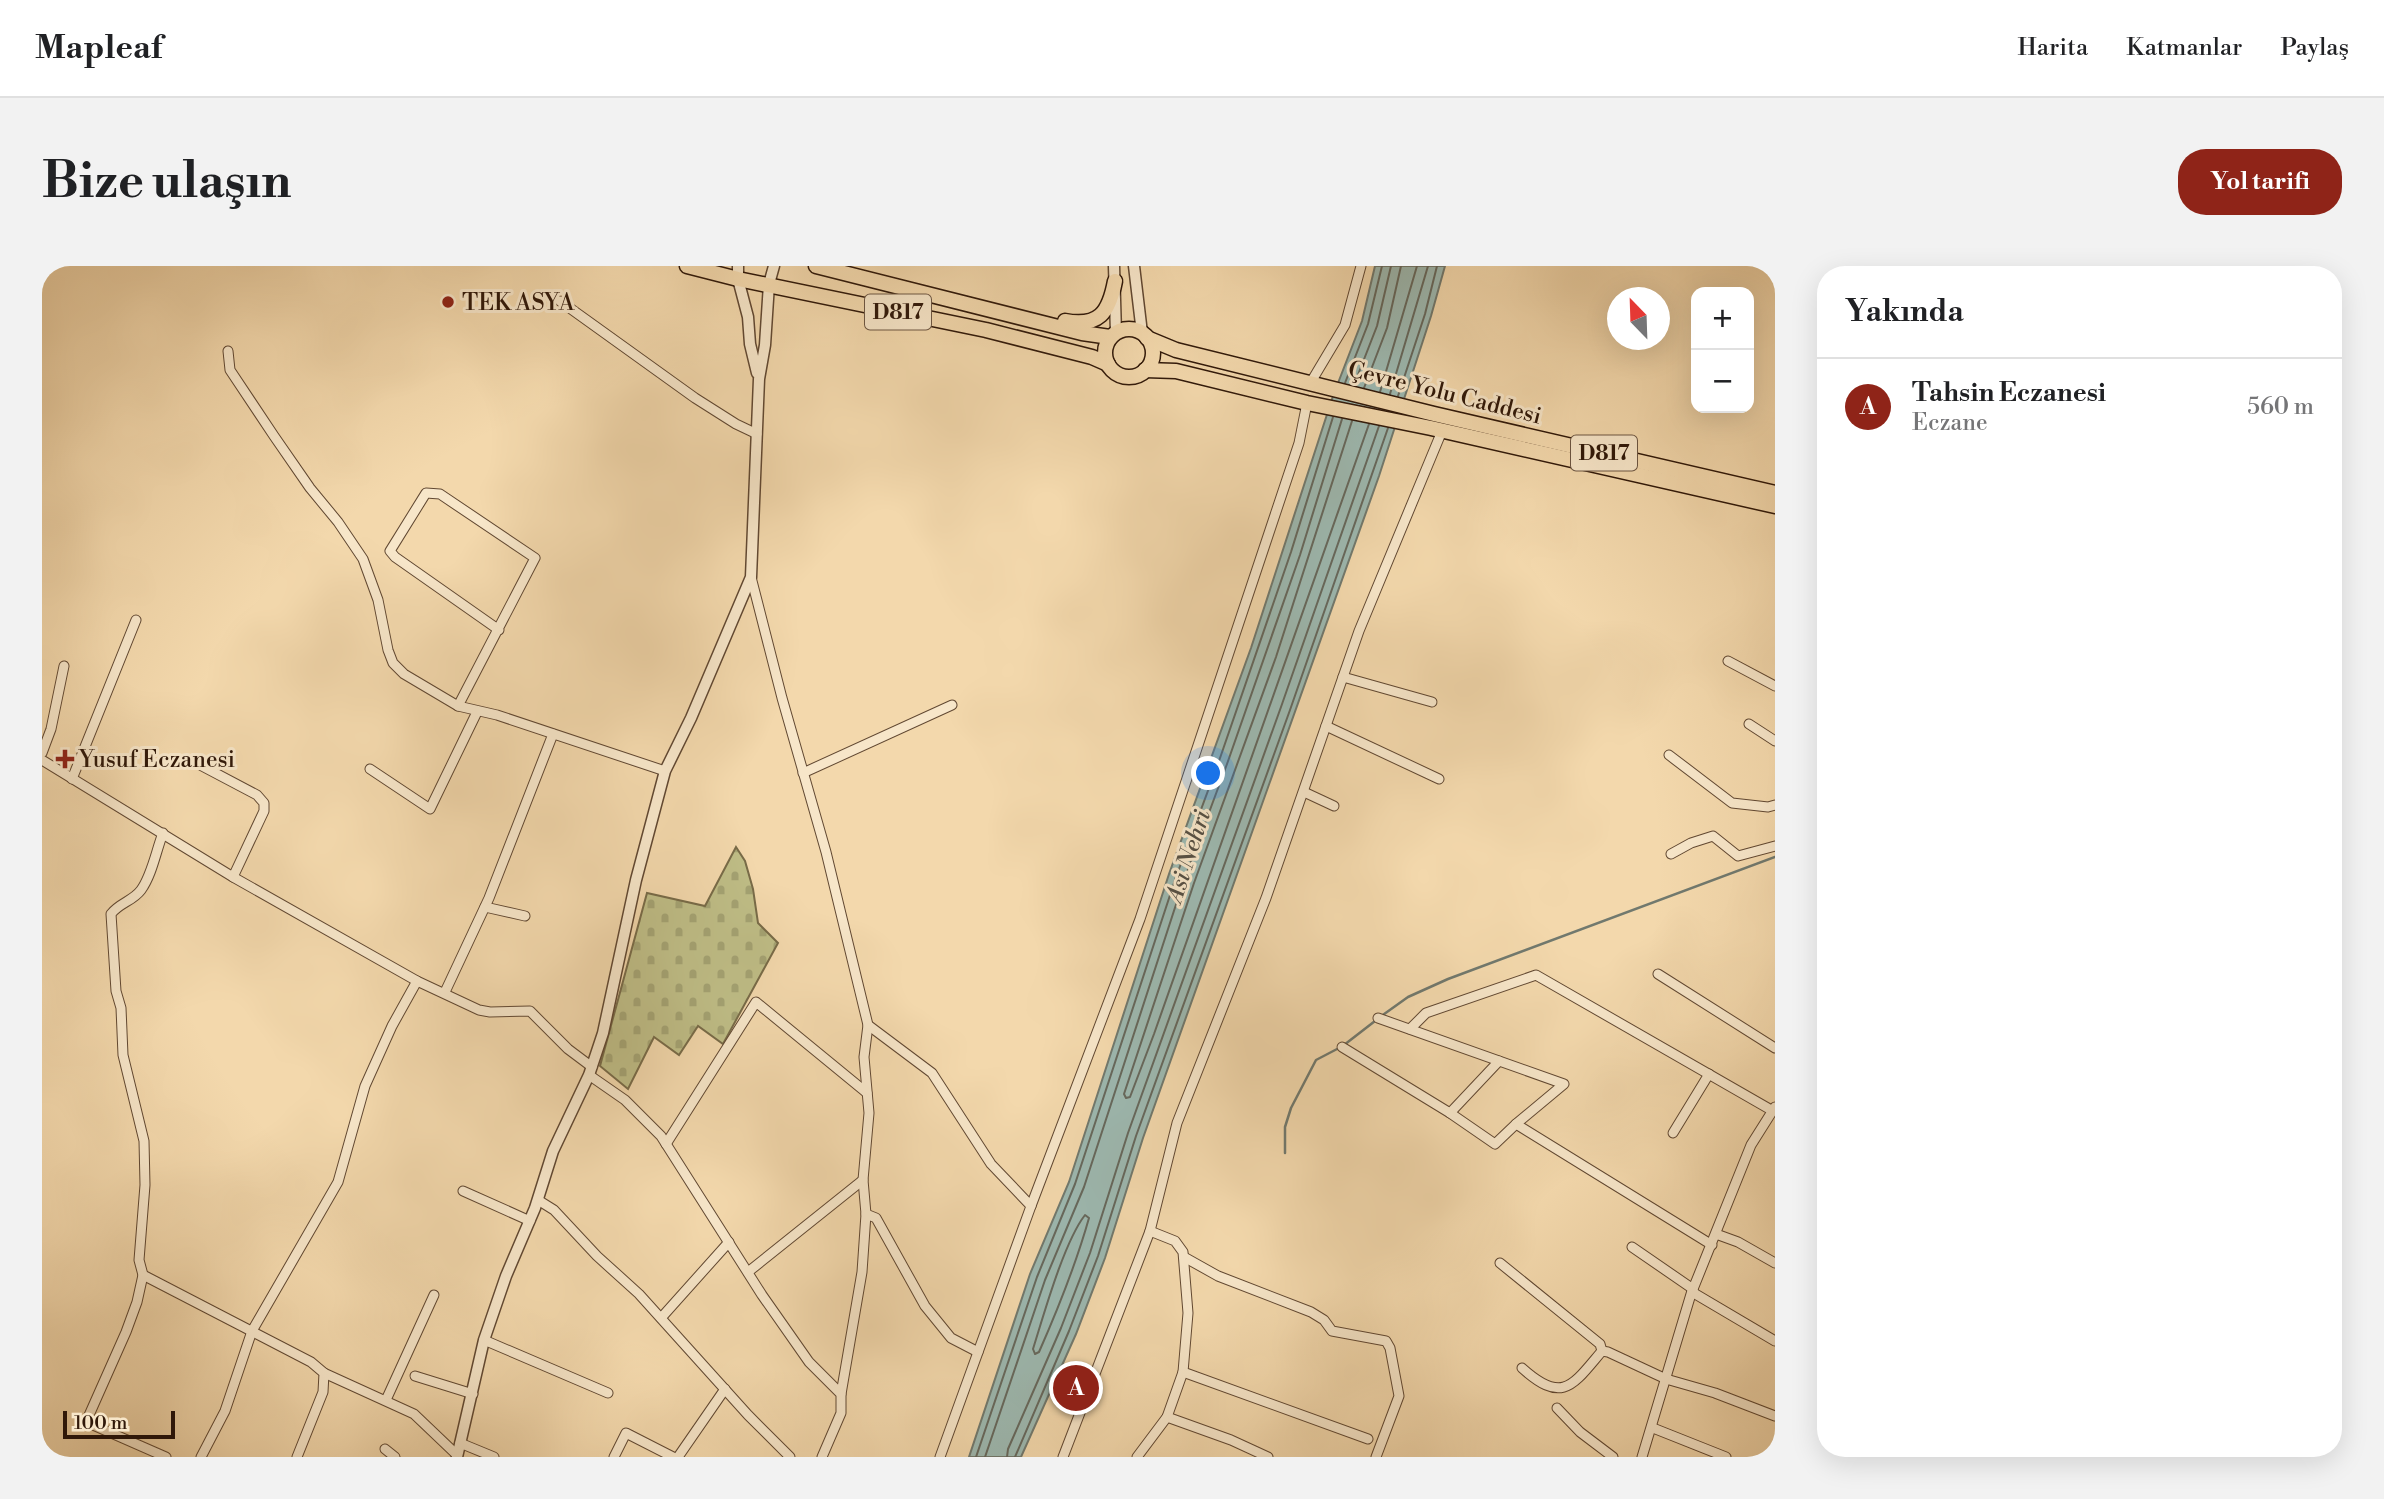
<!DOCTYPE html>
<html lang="tr">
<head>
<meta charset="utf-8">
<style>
  body { margin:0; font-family:"Libre Bodoni",serif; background:#f2f2f2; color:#202124 }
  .controls { position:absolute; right:21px; top:21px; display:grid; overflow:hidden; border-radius:14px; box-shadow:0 7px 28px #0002 }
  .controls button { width:63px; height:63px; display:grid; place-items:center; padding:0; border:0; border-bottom:2px solid #e0e0e0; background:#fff; color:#202124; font:35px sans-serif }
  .compass { position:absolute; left:1565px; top:21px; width:63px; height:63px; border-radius:50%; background:#fff; box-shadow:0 7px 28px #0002; rotate:337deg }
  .scale { position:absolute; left:21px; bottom:18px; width:112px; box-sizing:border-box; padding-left:7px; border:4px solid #301809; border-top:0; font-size:19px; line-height:24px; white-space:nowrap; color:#301809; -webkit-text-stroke:5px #f7e6c9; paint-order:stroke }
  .you { position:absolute; left:1167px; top:508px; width:24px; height:24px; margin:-18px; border:5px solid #fff; border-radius:50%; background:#1a73e8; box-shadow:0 0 0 10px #1a73e833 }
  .badge { display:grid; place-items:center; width:46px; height:46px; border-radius:50%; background:#8f2418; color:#fff; font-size:23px; font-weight:700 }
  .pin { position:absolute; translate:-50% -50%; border:4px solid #fff; box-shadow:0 2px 7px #0006 }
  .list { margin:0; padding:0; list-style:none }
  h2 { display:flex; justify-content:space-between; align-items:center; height:91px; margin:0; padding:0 28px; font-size:30px }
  h2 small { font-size:23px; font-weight:400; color:#757577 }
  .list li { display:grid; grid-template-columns:46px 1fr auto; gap:21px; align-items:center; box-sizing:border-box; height:98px; padding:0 28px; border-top:2px solid #e0e0e0 }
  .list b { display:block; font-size:26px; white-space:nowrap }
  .list p { margin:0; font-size:23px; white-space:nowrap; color:#757577 }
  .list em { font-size:23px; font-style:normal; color:#757577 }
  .map { position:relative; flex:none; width:1733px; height:1191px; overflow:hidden; border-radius:28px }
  header { display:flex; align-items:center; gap:42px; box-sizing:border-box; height:98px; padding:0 35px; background:#fff; border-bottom:2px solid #e0e0e0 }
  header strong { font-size:33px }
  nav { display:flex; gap:38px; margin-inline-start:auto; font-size:24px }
  .intro { display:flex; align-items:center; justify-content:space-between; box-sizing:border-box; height:168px; padding:0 42px }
  h1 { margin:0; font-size:49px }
  .button { padding:18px 32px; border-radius:28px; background:#8f2418; color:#fff; font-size:24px; font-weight:700 }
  main { display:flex; gap:42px; padding:0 42px }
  aside { flex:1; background:#fff; border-radius:28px; box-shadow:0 7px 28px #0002 }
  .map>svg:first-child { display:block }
  .cemetery { fill:url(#cemetery-stones); stroke:#786b48; stroke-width:2 }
  .water { fill:#9db9b1; stroke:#71796e; stroke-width:2 }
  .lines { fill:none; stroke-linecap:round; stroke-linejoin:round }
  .shore { stroke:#66685d; stroke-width:2 }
  .stream { stroke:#71796e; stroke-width:2.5 }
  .minor-casing { stroke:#614832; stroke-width:11 }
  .tertiary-casing { stroke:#614832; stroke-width:13 }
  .trunk-casing { stroke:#301809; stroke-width:17 }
  .minor { stroke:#f7e6c9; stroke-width:9 }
  .tertiary { stroke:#f7e6c9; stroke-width:10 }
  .trunk { stroke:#f3d8ac; stroke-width:14 }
  .poi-dot { fill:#8f2418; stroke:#f7e6c9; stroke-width:2.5 }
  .labels { text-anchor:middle; stroke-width:6; stroke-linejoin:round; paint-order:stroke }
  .shield { fill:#f7e6c9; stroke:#6c5643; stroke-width:2 }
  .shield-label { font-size:21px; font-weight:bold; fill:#301809 }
  .poi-label { font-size:23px; fill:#301809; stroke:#f7e6c9; text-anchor:start }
  .street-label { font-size:23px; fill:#301809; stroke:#f7e6c9 }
  .water-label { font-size:24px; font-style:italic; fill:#565044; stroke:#f7e6c9 }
</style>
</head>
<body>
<header>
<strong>Mapleaf</strong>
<nav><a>Harita</a><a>Katmanlar</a><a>Paylaş</a></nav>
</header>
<div class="intro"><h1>Bize ulaşın</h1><a class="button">Yol tarifi</a></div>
<main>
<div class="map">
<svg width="1733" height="1191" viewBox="0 0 1733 1191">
  <defs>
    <pattern id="cemetery-stones" width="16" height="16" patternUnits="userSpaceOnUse" patternTransform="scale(1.75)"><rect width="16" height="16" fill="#bfbe87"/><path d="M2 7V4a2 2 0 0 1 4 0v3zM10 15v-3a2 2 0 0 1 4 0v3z" fill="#a4a373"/></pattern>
  </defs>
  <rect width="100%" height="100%" fill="#f3d8ac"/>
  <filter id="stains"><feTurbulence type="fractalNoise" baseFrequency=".00286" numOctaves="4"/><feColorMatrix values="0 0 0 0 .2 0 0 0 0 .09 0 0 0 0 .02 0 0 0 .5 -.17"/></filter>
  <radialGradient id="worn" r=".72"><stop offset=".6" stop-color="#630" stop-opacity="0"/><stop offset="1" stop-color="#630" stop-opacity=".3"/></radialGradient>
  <path class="cemetery" d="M694 581 703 595 711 623 716 657 736 677 681 778 656 760 637 789 612 771 586 823 558 800 605 627 663 640Z"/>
  <path class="water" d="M1333 0H1403L1389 50 1337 210 1101 872 1063 992 1034 1068 979 1191H927L988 1008 1027 916 1127 608 1209 382 1291 130 1320 55Z"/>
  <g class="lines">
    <g class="shore">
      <path d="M1303 117 1326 58 1340 0"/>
      <path d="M1312 119 1335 60 1349 0"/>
      <path d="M1322 122 1345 62 1359 0"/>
      <path d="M1338 126 1375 0"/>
      <path d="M1348 128 1386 0"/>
      <path d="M1356 130 1383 48 1395 0"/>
      <path d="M1310 155 1234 391 1152 617 1082 828 1084 832 1088 831 1112 768 1327 158"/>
      <path d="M1043 949 1047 952C1034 998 1016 1043 997 1086L993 1088 991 1083C1002 1048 1022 976 1043 949Z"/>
      <path d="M934 1191 995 1011 1033 918 1134 611 1177 495 1249 286 1291 151"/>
      <path d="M943 1191 1003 1014 1042 921 1142 614 1185 498 1258 289 1300 153"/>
      <path d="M965 1191 966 1183 1019 1062 1048 987 1086 867 1239 441 1337 160"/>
      <path d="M973 1191 1027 1065 1056 990 1094 870 1248 444 1346 162"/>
    </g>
    <g class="stream">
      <path d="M1338 751 1366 731 1406 713 1733 591"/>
      <path d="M1302 779 1333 755"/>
      <path d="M1243 887V861L1249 842 1274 794 1297 782"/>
    </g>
    <defs>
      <g id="minor">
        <path d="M518 35 653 132 694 158 715 168"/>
        <path d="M186 85 188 104 232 170 268 222 296 256 321 293 336 334 346 384 351 397 362 408 416 440"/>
        <path d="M1269 116 1303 59 1319 0"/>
        <path d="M709 311 740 432 784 586 826 759 822 791 827 847 821 914 824 948 820 1006 799 1128"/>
        <path d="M457 364 353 291 348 285 384 227 398 228 493 292 416 440 455 449 623 505"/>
        <path d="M1686 395 1733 420"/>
        <path d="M1301 411 1390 436"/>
        <path d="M1707 458 1733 475"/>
        <path d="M1284 460 1397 513"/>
        <path d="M0 487 9 463 22 400"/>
        <path d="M1627 489 1690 537 1726 541 1733 539"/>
        <path d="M0 494 191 611 375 715 437 744 448 746 488 745 526 783 550 801"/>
        <path d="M160 500 215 529 222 537V545L191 611"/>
        <path d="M328 503 388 543 435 446"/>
        <path d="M761 507 910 439"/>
        <path d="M30 513 94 354"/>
        <path d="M1262 526 1292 540"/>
        <path d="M121 567C114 585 110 609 99 624 91 635 77 637 69 648L74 725 79 742 81 789 102 875 103 919 97 994 101 1009 95 1036 84 1066 44 1156 124 1191"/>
        <path d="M1629 588 1649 577 1671 570 1696 590 1733 580"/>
        <path d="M443 641 483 650"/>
        <path d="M1616 708 1733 782"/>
        <path d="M403 726 447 632 511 468"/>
        <path d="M1336 752 1522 818 1474 858 1670 979"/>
        <path d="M826 759 890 807 949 898 989 940 898 1191"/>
        <path d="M1368 763 1384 747 1494 709 1731 845"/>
        <path d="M1300 781 1408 847 1457 795"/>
        <path d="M547 809 583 834 619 870 720 1029 767 1096 799 1128V1147L780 1191"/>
        <path d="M1408 847 1453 878 1474 858"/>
        <path d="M1631 867 1667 808"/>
        <path d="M624 878 714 736 825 827"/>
        <path d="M421 925 488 955"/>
        <path d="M496 934 512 944 555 990 597 1028 706 1149 748 1191"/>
        <path d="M989 940 1098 653 1257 177 1265 137"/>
        <path d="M824 948 834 952 883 1040 909 1072 936 1086"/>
        <path d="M1108 965 1135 857 1224 632 1317 365 1400 165"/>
        <path d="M1674 968 1696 976 1733 997"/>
        <path d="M1590 981 1651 1023"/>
        <path d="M1142 991 1176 1010 1269 1046 1282 1054 1290 1065 1344 1075 1348 1082 1357 1130 1334 1191"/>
        <path d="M1458 997 1558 1078 1560 1085"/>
        <path d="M706 1006 821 914"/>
        <path d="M101 1009 269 1096 282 1107 281 1126 255 1191"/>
        <path d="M1650 1026 1733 1075"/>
        <path d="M619 1052 687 976"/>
        <path d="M442 1074 566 1127"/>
        <path d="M1480 1102C1521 1139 1531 1119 1560 1085L1566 1086 1624 1113 1673 1127 1733 1150"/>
        <path d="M282 1107 372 1148 415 1189"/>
        <path d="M373 1110 431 1128"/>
        <path d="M344 1134 392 1029"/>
        <path d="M1515 1142 1538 1166 1571 1191"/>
        <path d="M1125 1151 1189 1174 1226 1191"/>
        <path d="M1611 1162 1684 1191"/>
        <path d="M418 1177 452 1191"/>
        <path d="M343 1183 353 1191"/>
        <path d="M159 1191 183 1145 210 1065 296 916 323 820 350 760 375 715"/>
        <path d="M572 1191 584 1167 631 1191"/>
        <path d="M636 1191 683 1123"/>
        <path d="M1021 1191 1108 965 1133 975 1141 986 1146 1047 1141 1106 1326 1173"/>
        <path d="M1095 1191 1125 1151 1141 1106"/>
        <path d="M1600 1191 1649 1028 1709 879 1733 841"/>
      </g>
      <g id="tertiary">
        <path d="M696 0V13L706 51 708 78 715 107"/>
        <path d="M1072 0 1074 67"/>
        <path d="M1092 0 1100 67"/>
        <path d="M415 1191 442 1074 464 1010 493 942 511 885 547 809 561 767 594 614 623 505 649 452 709 311 717 113 723 79 727 18 732 0"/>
      </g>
      <g id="trunk">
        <path d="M645 0 696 13 944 64 1050 91 1066 98"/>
        <path d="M774 0 1040 67 1068 71"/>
        <path d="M1023 55C1057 61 1067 47 1073 15"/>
        <circle cx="1087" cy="87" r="24"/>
        <path d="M1105 72 1134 84 1392 148 1733 227"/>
        <path d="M1103 104 1134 105 1265 137 1389 162 1733 240"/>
      </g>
    </defs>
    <use href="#minor" class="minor-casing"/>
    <use href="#tertiary" class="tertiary-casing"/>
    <use href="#trunk" class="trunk-casing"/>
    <use href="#minor" class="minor"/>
    <use href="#tertiary" class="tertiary"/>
    <use href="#trunk" class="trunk"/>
  </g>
  <g class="poi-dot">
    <circle cx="406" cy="36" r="7"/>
    <path d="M19.5 482.5h7v7h7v7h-7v7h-7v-7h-7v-7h7z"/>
  </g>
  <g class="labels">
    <g class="shield">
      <rect x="823" y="28.5" width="66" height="35" rx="5"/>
      <rect x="1529" y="169.5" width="66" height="35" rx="5"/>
    </g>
    <g class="shield-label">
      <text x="856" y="53">D817</text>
      <text x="1562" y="194">D817</text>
    </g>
    <g class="poi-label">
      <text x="420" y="44">TEK ASYA</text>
      <text x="37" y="501">Yusuf Eczanesi</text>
    </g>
    <g class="street-label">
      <text transform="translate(1403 126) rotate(14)" y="8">Çevre Yolu Caddesi</text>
    </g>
    <g class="water-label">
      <text transform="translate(1146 590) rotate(-72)" y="8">Asi Nehri</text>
    </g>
  </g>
  <rect width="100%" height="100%" filter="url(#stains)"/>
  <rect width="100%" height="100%" fill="url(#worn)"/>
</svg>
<div class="controls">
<button>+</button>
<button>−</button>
</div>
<svg class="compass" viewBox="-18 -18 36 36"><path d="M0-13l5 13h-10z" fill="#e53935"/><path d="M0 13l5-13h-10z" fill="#757577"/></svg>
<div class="scale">100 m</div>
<div class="you"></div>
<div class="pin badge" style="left:1034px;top:1122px">A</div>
</div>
<aside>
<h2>Yakında<small></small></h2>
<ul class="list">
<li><span class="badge">A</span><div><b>Tahsin Eczanesi</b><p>Eczane</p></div><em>560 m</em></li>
</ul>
</aside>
</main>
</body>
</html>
